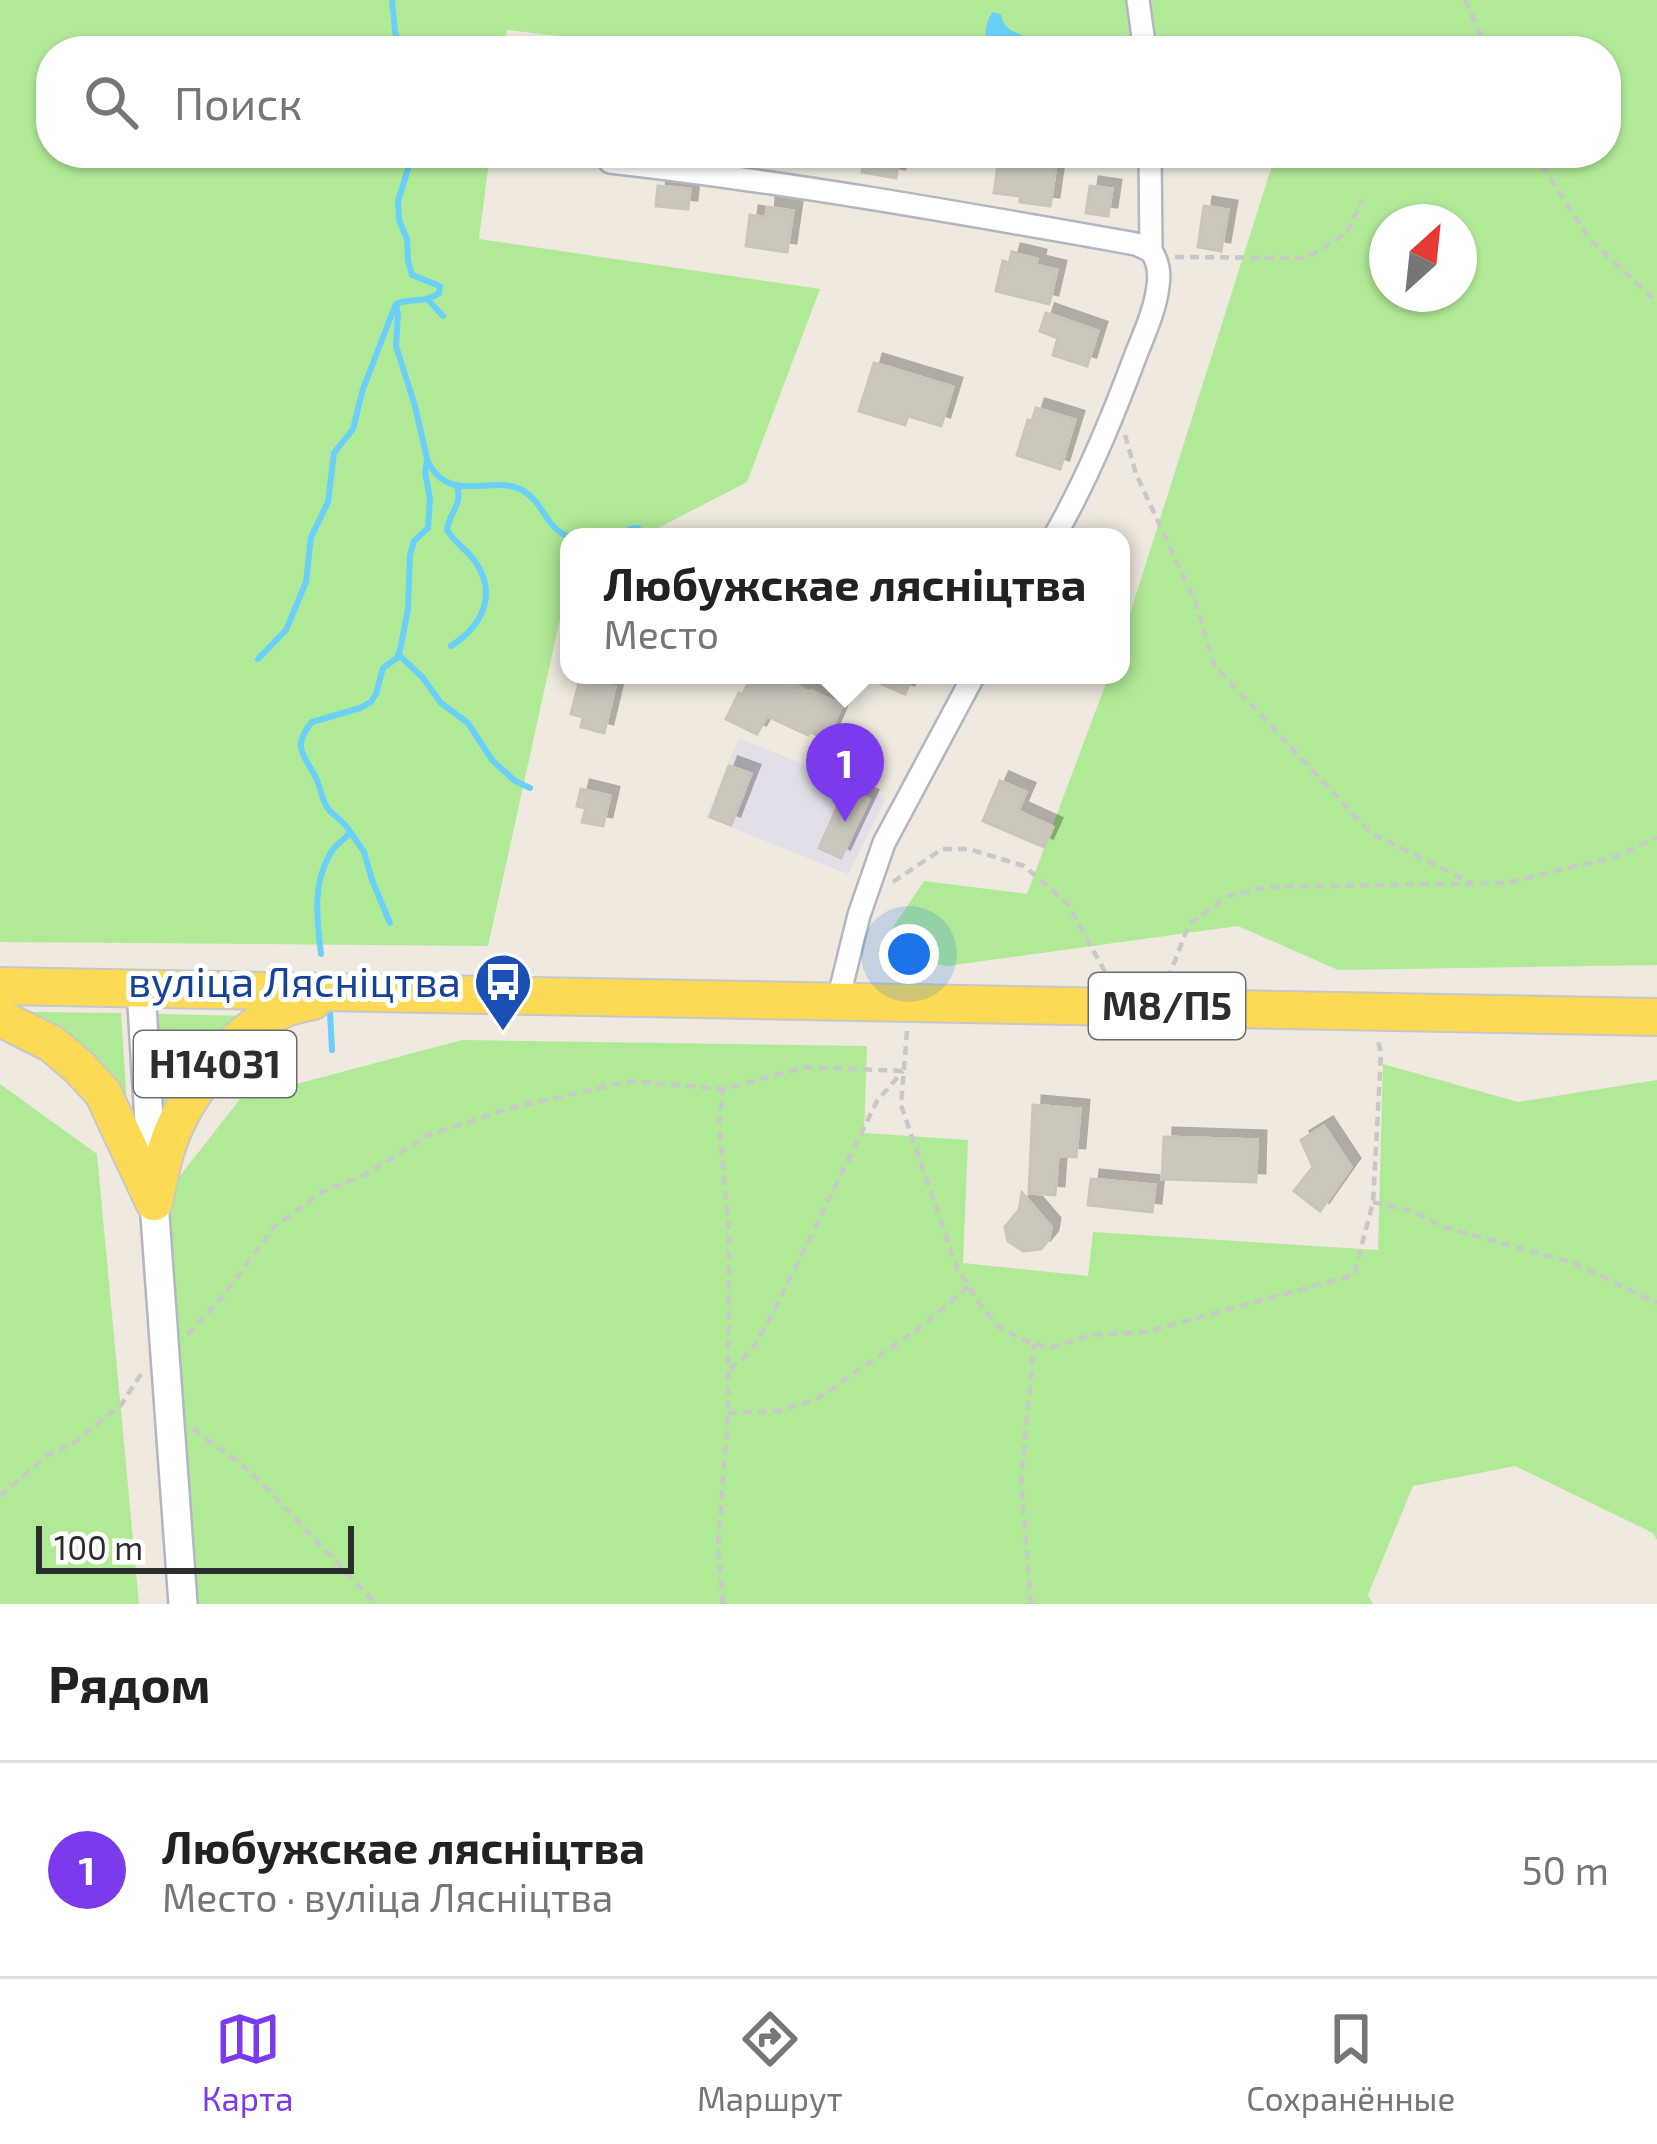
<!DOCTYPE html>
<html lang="ru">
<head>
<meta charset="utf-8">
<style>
  body { margin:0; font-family:"Exo 2",sans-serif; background:#f6f6f6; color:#222 }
  .compass { position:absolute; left:1369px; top:204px; width:108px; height:108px; border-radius:50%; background:#fff; box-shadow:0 3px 9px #0004; rotate:27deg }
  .scale { position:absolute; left:36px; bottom:30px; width:318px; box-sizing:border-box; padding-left:12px; border:6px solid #2d2d2d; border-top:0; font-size:33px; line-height:42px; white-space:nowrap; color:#2d2d2d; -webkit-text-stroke:9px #fff; paint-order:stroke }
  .you { position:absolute; left:909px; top:954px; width:42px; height:42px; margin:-30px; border:9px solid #fff; border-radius:50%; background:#1a73e8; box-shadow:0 0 0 18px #1a73e833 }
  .badge { display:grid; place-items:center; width:78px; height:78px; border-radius:50%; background:#7c3aed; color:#fff; font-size:39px; font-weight:700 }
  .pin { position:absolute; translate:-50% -99px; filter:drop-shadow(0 3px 6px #0008) }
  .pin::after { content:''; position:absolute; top:63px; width:42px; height:36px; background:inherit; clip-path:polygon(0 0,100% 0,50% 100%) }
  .popup { position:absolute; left:560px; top:528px; width:570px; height:156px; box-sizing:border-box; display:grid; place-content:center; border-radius:24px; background:#fff; filter:drop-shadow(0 3px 9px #0005); font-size:39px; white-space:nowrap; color:#767676 }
  .popup b { font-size:45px; color:#222 }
  .popup::after { content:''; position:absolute; left:50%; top:100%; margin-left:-24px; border:24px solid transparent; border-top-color:#fff }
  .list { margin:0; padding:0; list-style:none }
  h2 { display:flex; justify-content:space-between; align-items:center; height:156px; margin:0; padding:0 48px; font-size:51px }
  h2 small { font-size:39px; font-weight:400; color:#767676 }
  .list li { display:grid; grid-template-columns:78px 1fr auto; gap:36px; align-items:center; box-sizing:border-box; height:216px; padding:0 48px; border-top:3px solid #e0e0e0 }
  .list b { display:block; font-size:45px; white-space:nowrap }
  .list p { margin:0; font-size:39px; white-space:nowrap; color:#767676 }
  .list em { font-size:39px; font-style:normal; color:#767676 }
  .icon { flex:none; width:66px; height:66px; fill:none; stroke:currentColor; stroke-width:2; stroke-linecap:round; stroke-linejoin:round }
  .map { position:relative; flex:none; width:1657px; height:1604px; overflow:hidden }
  .search { position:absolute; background:#fff; box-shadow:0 3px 9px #0004; left:36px; right:36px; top:36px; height:132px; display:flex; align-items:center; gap:30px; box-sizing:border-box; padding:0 42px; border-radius:48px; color:#767676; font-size:45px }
  .sheet { height:372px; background:#fff }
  nav { display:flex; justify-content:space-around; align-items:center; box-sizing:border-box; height:168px; border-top:3px solid #e0e0e0; background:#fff; font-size:33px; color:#767676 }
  nav a { display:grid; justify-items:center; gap:6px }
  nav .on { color:#7c3aed }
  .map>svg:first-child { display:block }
  .industrial { fill:#e2dfe8 }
  .green { fill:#b1ea97; fill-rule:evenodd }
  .water { fill:#6ad0f9 }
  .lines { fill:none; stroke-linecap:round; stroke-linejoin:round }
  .stream { stroke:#6ad0f9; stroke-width:6 }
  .building { fill:#cbc7bd; stroke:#cbc5b8; stroke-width:3; filter:url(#shadow) }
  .minor-casing { stroke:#b3b5c1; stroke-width:26 }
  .tertiary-casing { stroke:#b3b5c1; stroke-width:32 }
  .primary-casing { stroke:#c8c8c8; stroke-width:40 }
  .path { stroke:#c8c8c8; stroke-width:4.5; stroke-dasharray:9 6; stroke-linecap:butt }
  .minor { stroke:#fff; stroke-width:21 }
  .tertiary { stroke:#fff; stroke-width:27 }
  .primary { stroke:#fdda56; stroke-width:36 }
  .labels { text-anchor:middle; stroke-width:10; stroke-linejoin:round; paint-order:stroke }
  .shield { fill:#fff; stroke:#6c6c6c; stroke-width:3 }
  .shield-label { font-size:39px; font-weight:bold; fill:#2d2d2d }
  .transit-label { font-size:42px; fill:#164399; stroke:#fff; text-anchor:end }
</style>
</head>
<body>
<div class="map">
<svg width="1657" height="1604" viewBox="0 0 1657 1604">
  <defs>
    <filter id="shadow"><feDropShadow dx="9" dy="-9" stdDeviation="0" flood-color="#0004"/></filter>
  </defs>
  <rect width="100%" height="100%" fill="#efe9df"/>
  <path class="industrial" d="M739 738 886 798 848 874 706 817Z"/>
  <g class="green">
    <path d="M0 0H1657V965L1338 970 1238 926 946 966 877 951 924 881 1027 894 1109 675H1121V642L1276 153H1606V51H683L507 30 503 51H51V153H490L479 239 820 289 747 482 641 537H569V578L488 946 0 942ZM1387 222H1459V294H1387Z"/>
    <path d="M33 1012 121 1013 127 1106 35 1019Z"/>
    <path d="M158 1014 247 1016 164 1119Z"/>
    <path d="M462 1040 867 1046 864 1133 968 1140 963 1263 1088 1276 1093 1232 1378 1250 1383 1064 1518 1102 1657 1080V1540L1653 1533 1515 1466 1413 1486 1368 1595 1373 1604H196L169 1190 240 1099Z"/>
    <path d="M0 1084 97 1154 139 1604H0Z"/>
  </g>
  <path class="water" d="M992 12 1001 14C1004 38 1028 28 1037 51L989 50C983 37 985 24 992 12Z"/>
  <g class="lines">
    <g class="stream">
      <path d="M392 0 395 32 401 51"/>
      <path d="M430 302 443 316"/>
      <path d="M427 460C448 506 493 474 522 490 544 502 546 530 570 537"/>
      <path d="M629 537 630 529 638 528"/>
      <path d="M451 646C482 626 499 594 474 560 466 549 455 543 447 530 449 513 463 505 457 485"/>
      <path d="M398 654 423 678 441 703 468 723 492 760 515 781 530 788"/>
      <path d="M258 659 286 630 306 582 311 537 328 502 334 453 353 429 363 389 395 306"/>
      <path d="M351 833 364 852 372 880 390 923"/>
      <path d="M321 954C317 920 312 885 330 854 336 843 344 841 350 832 344 821 338 819 330 811 322 803 322 793 318 783 309 758 288 750 312 722L360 708 371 702 376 694 383 668 397 658 400 650 408 609 410 555 414 541 428 528 430 498 425 473 427 459 415 406 396 346 398 314 396 304C411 298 426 303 439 293L440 286 412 275 408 261 407 239 399 220 398 201 413 153"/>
      <path d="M330 1013 332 1050"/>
    </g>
  </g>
  <g class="building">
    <path d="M865 153H900L896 178 862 172Z"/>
    <path d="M999 158 1056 165 1050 206 1020 202V196L994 193Z"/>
    <path d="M658 186 690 189 688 209 656 206Z"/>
    <path d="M1090 186 1112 189 1108 216 1086 213Z"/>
    <path d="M1204 206 1228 210 1221 251 1198 247Z"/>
    <path d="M767 207 793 211 787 252 746 246 750 215 766 218Z"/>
    <path d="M1012 253 1037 259 1036 265 1057 270 1049 304 996 291 1003 261 1009 263Z"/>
    <path d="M1046 313 1098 331 1087 366 1053 355 1058 338 1040 331Z"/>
    <path d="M874 363 953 387 941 426 908 416 905 425 859 411Z"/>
    <path d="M1036 408 1075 420 1060 469 1017 455 1028 420 1032 421Z"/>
    <path d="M581 675H607L605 685 615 687 604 733 581 727 583 717 571 714Z"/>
    <path d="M753 675H777L810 693 811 691 842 705 827 740 810 732 808 735 767 716 757 734 726 719 739 693 742 695Z"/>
    <path d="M861 675H913L905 694Z"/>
    <path d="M729 766 751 774 731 825 710 817Z"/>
    <path d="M1000 781 1026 792 1018 811 1053 827 1044 847 983 821Z"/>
    <path d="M581 789 610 796 603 826 582 822 586 808 577 806Z"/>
    <path d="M845 790 869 799 841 858 819 848Z"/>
    <path d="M1033 1105 1080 1109 1076 1157 1058 1156 1055 1195 1029 1193Z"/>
    <path d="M1324 1126 1351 1167 1320 1211 1294 1191 1313 1167 1301 1140Z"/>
    <path d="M1164 1137 1257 1140 1256 1182 1162 1179Z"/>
    <path d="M1091 1179 1155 1185 1152 1212 1088 1205Z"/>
    <path d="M1022 1193 1051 1227 1049 1239 1041 1249 1023 1251 1008 1241 1005 1227 1019 1210Z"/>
  </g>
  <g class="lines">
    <defs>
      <g id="minor">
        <path d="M1138 0 1145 51"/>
        <path d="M610 162C787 182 961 213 1136 244L1151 251"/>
        <path d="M1054 537C1087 480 1112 419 1135 357 1144 334 1155 311 1158 286 1160 273 1158 261 1151 251L1150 153"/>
        <path d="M838 1000 859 915 884 843 974 675"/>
      </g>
      <path id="tertiary" d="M141 989 154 1202 183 1604"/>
      <g id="primary">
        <path d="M0 986 1657 1017"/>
        <path d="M0 1018 52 1044 79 1067 103 1093 154 1202"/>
        <path d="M154 1202C158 1184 161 1165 167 1147 183 1096 235 1029 286 1008 294 1005 305 1003 313 1001"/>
      </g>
    </defs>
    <use href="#minor" class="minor-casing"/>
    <use href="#tertiary" class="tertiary-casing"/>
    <use href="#primary" class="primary-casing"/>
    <g class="path">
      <path d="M1465 0 1488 51"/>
      <path d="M1534 153 1590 240 1657 302"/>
      <path d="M1175 257 1306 258 1347 233 1362 200"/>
      <path d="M1125 435 1136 474 1195 601 1214 665 1371 833 1471 883"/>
      <path d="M893 882 942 849H969L1024 866 1068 904 1110 981"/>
      <path d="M1168 979 1189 924 1228 896 1267 887 1506 883 1615 857 1657 837"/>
      <path d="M907 1031 901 1105 957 1268 980 1304 999 1327 1026 1341 1051 1348 1092 1335 1145 1332 1354 1275 1373 1202 1381 1053 1378 1041"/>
      <path d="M1373 1202 1414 1212 1444 1227 1574 1263 1657 1303"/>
      <path d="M187 1335 219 1301 274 1227 322 1192 367 1174 426 1136 507 1109 630 1081 723 1089 806 1067 903 1071"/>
      <path d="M730 1369 752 1350 774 1311 877 1101 903 1071"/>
      <path d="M728 1413 777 1411 817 1399 922 1326 969 1286"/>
      <path d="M193 1429 251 1472 376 1604"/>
      <path d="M0 1496 49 1454 71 1445 121 1405 143 1371"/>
      <path d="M723 1604 718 1548 728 1413 729 1232 719 1122 723 1089"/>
      <path d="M1031 1604 1021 1481 1034 1344"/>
    </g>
    <use href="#minor" class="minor"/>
    <use href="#tertiary" class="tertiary"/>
    <use href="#primary" class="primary"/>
  </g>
  <defs>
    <symbol id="bus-pin" viewBox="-11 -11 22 30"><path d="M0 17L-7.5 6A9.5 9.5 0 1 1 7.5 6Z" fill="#1a4fb4" stroke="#fff"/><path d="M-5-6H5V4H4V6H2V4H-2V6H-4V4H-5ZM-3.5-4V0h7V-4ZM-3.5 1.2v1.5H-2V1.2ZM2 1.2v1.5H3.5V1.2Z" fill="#fff"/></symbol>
  </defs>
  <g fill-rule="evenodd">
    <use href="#bus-pin" x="470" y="949" width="66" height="90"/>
  </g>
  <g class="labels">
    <g class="shield">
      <rect x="1089" y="973" width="156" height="66" rx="9"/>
      <rect x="134" y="1031" width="162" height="66" rx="9"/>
    </g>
    <g class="shield-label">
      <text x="1167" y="1020">М8/П5</text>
      <text x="215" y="1078">Н14031</text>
    </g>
    <g class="transit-label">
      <text x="461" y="997">вуліца Лясніцтва</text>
    </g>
  </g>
</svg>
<svg class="compass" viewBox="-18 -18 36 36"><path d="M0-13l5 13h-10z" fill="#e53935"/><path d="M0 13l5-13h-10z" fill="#767676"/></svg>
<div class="scale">100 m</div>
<div class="you"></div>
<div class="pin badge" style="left:845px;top:822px">1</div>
<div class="popup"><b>Любужскае лясніцтва</b>Место</div>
<div class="search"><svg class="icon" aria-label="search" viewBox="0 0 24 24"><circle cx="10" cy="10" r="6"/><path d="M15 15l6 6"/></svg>Поиск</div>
</div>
<section class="sheet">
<h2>Рядом<small></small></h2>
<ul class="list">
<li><span class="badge">1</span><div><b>Любужскае лясніцтва</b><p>Место · вуліца Лясніцтва</p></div><em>50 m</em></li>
</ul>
</section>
<nav>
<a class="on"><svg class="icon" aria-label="map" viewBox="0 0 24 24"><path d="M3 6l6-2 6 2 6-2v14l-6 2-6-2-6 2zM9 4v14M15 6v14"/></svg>Карта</a>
<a><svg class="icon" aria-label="directions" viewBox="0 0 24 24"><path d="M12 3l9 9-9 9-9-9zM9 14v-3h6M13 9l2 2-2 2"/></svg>Маршрут</a>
<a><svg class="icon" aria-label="saved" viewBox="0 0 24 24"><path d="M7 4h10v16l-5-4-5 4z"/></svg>Сохранённые</a>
</nav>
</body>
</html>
